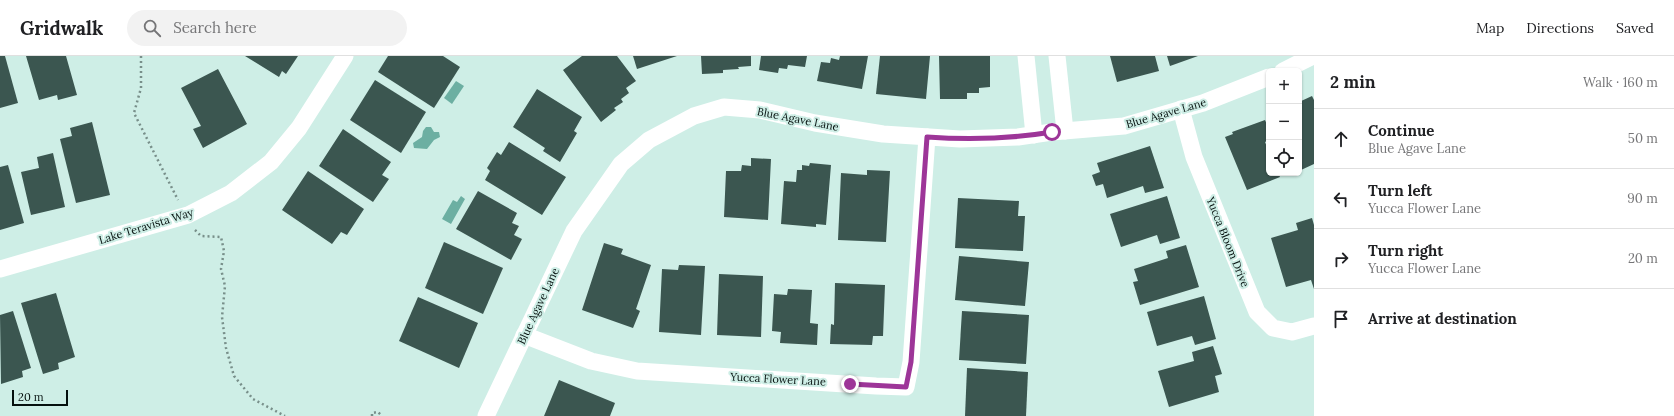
<!DOCTYPE html>
<html lang="en">
<head>
<meta charset="utf-8">
<style>
  body { margin:0; font-family:Lora,serif; background:#f2f2f2; color:#202124 }
  .controls { position:absolute; right:12px; top:12px; display:grid; overflow:hidden; border-radius:6px; box-shadow:0 1px 3px #0004 }
  .controls button { width:36px; height:36px; display:grid; place-items:center; padding:0; border:0; border-bottom:1px solid #e0e0e0; background:#fff; color:#202124; font:20px sans-serif }
  .scale { position:absolute; left:12px; bottom:10px; width:56px; box-sizing:border-box; padding-left:4px; border:2px solid #05100e; border-top:0; font-size:11px; line-height:14px; white-space:nowrap; color:#05100e; -webkit-text-stroke:3px #ceeee6; paint-order:stroke }
  .stop { position:absolute; width:12px; height:12px; margin:-9px; border:3px solid #9d3598; border-radius:50%; background:#fff }
  .stop.end { background:#9d3598; border-color:#fff; box-shadow:0 1px 4px #0008 }
  .list { margin:0; padding:0; list-style:none }
  h2 { display:flex; justify-content:space-between; align-items:center; height:52px; margin:0; padding:0 16px; font-size:17px }
  h2 small { font-size:13px; font-weight:400; color:#757577 }
  .list li { display:grid; grid-template-columns:26px 1fr auto; gap:12px; align-items:center; box-sizing:border-box; height:60px; padding:0 16px; border-top:1px solid #e0e0e0 }
  .list b { display:block; font-size:15px; white-space:nowrap }
  .list p { margin:0; font-size:13px; white-space:nowrap; color:#757577 }
  .list em { font-size:13px; font-style:normal; color:#757577 }
  .icon { flex:none; width:22px; height:22px; fill:none; stroke:currentColor; stroke-width:2; stroke-linecap:round; stroke-linejoin:round }
  .map { position:relative; flex:none; width:1314px; height:360px; overflow:hidden }
  header { display:flex; align-items:center; gap:24px; box-sizing:border-box; height:56px; padding:0 20px; background:#fff; border-bottom:1px solid #e0e0e0 }
  header strong { font-size:19px }
  nav { display:flex; gap:22px; margin-inline-start:auto; font-size:14px }
  .search { width:280px; height:36px; background:#f2f2f2; display:flex; align-items:center; gap:10px; box-sizing:border-box; padding:0 14px; border-radius:22px; color:#757577; font-size:15px }
  main { display:flex }
  aside { flex:1; background:#fff }
  .map>svg:first-child { display:block }
  .water { fill:#6cafa2 }
  .building { fill:#3b5650 }
  .lines { fill:none; stroke-linecap:round; stroke-linejoin:round }
  .path { stroke:#788f8a; stroke-width:2.5; stroke-dasharray:2 3; stroke-linecap:butt }
  .street { stroke:#fff; stroke-width:17 }
  .route { stroke:#9d3598; stroke-width:5 }
  .labels { text-anchor:middle; stroke-width:4; stroke-linejoin:round; paint-order:stroke }
  .street-label { font-size:11px; fill:#05100e; stroke:#ceeee6 }
</style>
</head>
<body>
<header>
<strong>Gridwalk</strong>
<div class="search"><svg class="icon" aria-label="search" viewBox="0 0 24 24"><circle cx="10" cy="10" r="6"/><path d="M15 15l6 6"/></svg>Search here</div>
<nav><a>Map</a><a>Directions</a><a>Saved</a></nav>
</header>
<main>
<div class="map">
<svg width="1314" height="360" viewBox="0 0 1314 360">
  <rect width="100%" height="100%" fill="#ceeee6"/>
  <g class="water">
    <path d="M456 25 464 30 452 48 444 42Z"/>
    <path d="M426 71H431L434 76H439L440 81 434 84 427 93 414 92 413 87 422 81 423 75Z"/>
    <path d="M461 140 465 143 451 168 442 163 453 144 457 146Z"/>
  </g>
  <g class="building">
    <path d="M0 0H5L18 47 0 52Z"/>
    <path d="M26 0H66L77 39 58 44 57 39 39 44Z"/>
    <path d="M245 0H298L286 18 282 15 279 21Z"/>
    <path d="M388 0H443L460 11 434 52 378 16Z"/>
    <path d="M582 0H617L636 25 626 32 629 37 621 43 623 46 614 52 616 54 601 66 563 14Z"/>
    <path d="M633 0H677L637 13Z"/>
    <path d="M701 0H751V10L738 11 739 13 723 14V17L702 18Z"/>
    <path d="M761 0H807L805 11 788 9 787 13 779 12 778 17 759 14Z"/>
    <path d="M840 0H868L862 33 817 25 821 6 830 7 831 2 839 4Z"/>
    <path d="M880 0H930L926 43 876 38Z"/>
    <path d="M939 0H990V31L979 32V37H967V43H940Z"/>
    <path d="M1110 0H1155L1159 15 1117 26Z"/>
    <path d="M1167 0H1198L1170 10Z"/>
    <path d="M218 13 247 68 203 92 193 73 201 70 181 32Z"/>
    <path d="M375 24 426 56 401 97 350 64Z"/>
    <path d="M537 33 582 61 574 75 577 77 560 106 543 95 545 92 513 71Z"/>
    <path d="M1312 40 1314 44V108L1301 114 1299 109V46Z"/>
    <path d="M1265 64 1269 73V84L1265 86 1269 96V117H1278L1280 121 1247 134 1225 81 1233 78 1232 76Z"/>
    <path d="M92 66 110 139 76 147 60 83 72 80 70 72Z"/>
    <path d="M343 73 391 106 382 119 389 123 373 146 319 110Z"/>
    <path d="M509 86 566 121 542 159 485 124 490 115 487 112 497 96 501 99Z"/>
    <path d="M1150 90 1164 132 1145 137 1143 130 1107 142 1103 128 1096 130 1092 119 1100 116 1097 107Z"/>
    <path d="M53 97 65 151 31 159 21 116 39 112 37 101Z"/>
    <path d="M751 102 771 103 768 164 724 161 726 115H741L742 109 751 110Z"/>
    <path d="M810 107 831 109 826 169 816 168V171L781 168 784 125 796 126 797 114H802V109L809 110Z"/>
    <path d="M8 109 24 167 0 174V111Z"/>
    <path d="M867 114 890 115 886 186 838 184 841 117 867 119Z"/>
    <path d="M308 115 364 153 347 179 341 176 332 188 282 154Z"/>
    <path d="M478 135 517 157 512 167 519 170 514 179 522 183 511 204 456 173Z"/>
    <path d="M1167 140 1180 182 1160 188 1157 179 1121 191 1110 158Z"/>
    <path d="M958 142 1019 145 1018 160H1025L1023 195 955 192Z"/>
    <path d="M1312 162 1314 169V233L1311 224 1286 231 1271 182 1298 174 1296 167Z"/>
    <path d="M444 186 503 212 483 258 425 232Z"/>
    <path d="M604 187 623 193 621 198 651 209 636 253 640 255 633 272 582 254Z"/>
    <path d="M1186 189 1199 231 1140 249 1133 226 1138 225 1134 213 1168 202 1166 195Z"/>
    <path d="M959 200 1029 206 1025 250 955 244Z"/>
    <path d="M679 209 705 210 701 279 659 276 662 213 678 214Z"/>
    <path d="M719 218 763 220 761 281 717 279Z"/>
    <path d="M835 227 885 229 883 280H873L872 289 830 288 831 268 834 269Z"/>
    <path d="M788 233 812 234 810 267 818 268 817 289 780 287 781 276 772 275 774 238 787 239Z"/>
    <path d="M56 237 75 301 58 307 59 313 43 318 21 247Z"/>
    <path d="M1204 240 1216 283 1195 289 1192 280 1157 290 1147 256Z"/>
    <path d="M418 241 478 267 459 312 399 285Z"/>
    <path d="M13 255 31 312 22 315 23 321 1 328 0 259Z"/>
    <path d="M962 255 1029 259 1026 308 959 304Z"/>
    <path d="M1213 290 1222 318 1215 320 1219 336 1169 351 1158 315 1194 305 1192 296Z"/>
    <path d="M967 312 1028 316 1026 360H965Z"/>
    <path d="M559 324 615 347 610 360H544Z"/>
  </g>
  <g class="lines">
    <g class="path">
      <path d="M141 0V32L134 57 178 144"/>
      <path d="M195 174 201 180 221 181 224 195 221 213 225 230 222 261 226 292 234 320 253 343 285 360"/>
      <path d="M372 360V357L378 356 382 360"/>
    </g>
    <g class="street">
      <path d="M1026 0 1034 79"/>
      <path d="M1057 0 1065 75"/>
      <path d="M1283 15 1313 0"/>
      <path d="M1181 53 1194 101 1257 256 1273 272 1292 276 1314 270"/>
      <path d="M0 213 188 159 231 137 271 106 299 72 345 0"/>
      <path d="M524 279 591 305 637 315 876 330 906 331 911 306 927 81"/>
      <path d="M486 360 574 175 621 108 649 84 694 60 724 51 760 54 815 67 883 78 960 83 1018 81 1052 76 1124 70 1203 47 1269 21"/>
    </g>
  </g>
  <g class="lines">
    <path class="route" d="M850 328 906 331 911 306 927 81C969 84 1010 83 1052 76"/>
  </g>
  <g class="labels">
    <g class="street-label">
      <text transform="translate(1166 57) rotate(-16)" y="4">Blue Agave Lane</text>
      <text transform="translate(798 63) rotate(11)" y="4">Blue Agave Lane</text>
      <text transform="translate(146 170) rotate(-17)" y="4">Lake Teravista Way</text>
      <text transform="translate(1228 186) rotate(68)" y="4">Yucca Bloom Drive</text>
      <text transform="translate(538 250) rotate(-65)" y="4">Blue Agave Lane</text>
      <text transform="translate(778 323) rotate(3)" y="4">Yucca Flower Lane</text>
    </g>
  </g>
</svg>
<div class="controls">
<button>+</button>
<button>−</button>
<button><svg class="icon" aria-label="locate" viewBox="0 0 24 24"><circle cx="12" cy="12" r="6"/><path d="M12 2v4M12 18v4M2 12h4M18 12h4"/></svg></button>
</div>
<div class="scale">20 m</div>
<div class="stop" style="left:1052px;top:76px"></div>
<div class="stop end" style="left:850px;top:328px"></div>
</div>
<aside>
<h2>2 min<small>Walk · 160 m</small></h2>
<ul class="list">
<li><svg class="icon" aria-label="ahead" viewBox="0 0 24 24"><path d="M12 20V5M6 11l6-6 6 6"/></svg><div><b>Continue</b><p>Blue Agave Lane</p></div><em>50 m</em></li>
<li><svg class="icon" aria-label="left" viewBox="0 0 24 24"><path d="M17 20v-9H6M10 6l-5 5 5 5"/></svg><div><b>Turn left</b><p>Yucca Flower Lane</p></div><em>90 m</em></li>
<li><svg class="icon" aria-label="right" viewBox="0 0 24 24"><path d="M7 20v-9h11M14 6l5 5-5 5"/></svg><div><b>Turn right</b><p>Yucca Flower Lane</p></div><em>20 m</em></li>
<li><svg class="icon" aria-label="arrive" viewBox="0 0 24 24"><path d="M6 21V4h12l-3 4 3 4H6"/></svg><div><b>Arrive at destination</b></div></li>
</ul>
</aside>
</main>
</body>
</html>
